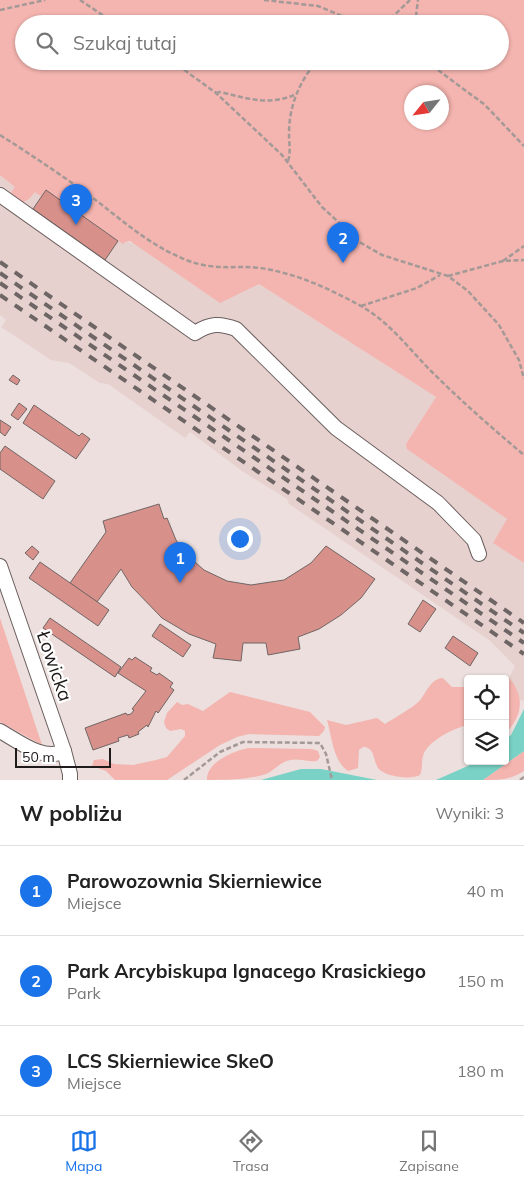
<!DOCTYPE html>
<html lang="pl">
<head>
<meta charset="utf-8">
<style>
  body { margin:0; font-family:Mulish,sans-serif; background:#f2f2f2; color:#222 }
  .controls { position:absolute; right:15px; bottom:15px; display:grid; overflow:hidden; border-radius:5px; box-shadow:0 1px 4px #0004 }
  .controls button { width:45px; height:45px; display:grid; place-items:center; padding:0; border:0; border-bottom:1px solid #e0e0e0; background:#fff; color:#222; font:25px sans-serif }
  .compass { position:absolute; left:404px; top:85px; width:45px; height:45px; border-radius:50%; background:#fff; box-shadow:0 1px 4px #0004; rotate:240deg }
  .scale { position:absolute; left:15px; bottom:12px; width:96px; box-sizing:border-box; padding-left:5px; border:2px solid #1f1b1a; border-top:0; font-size:14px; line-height:18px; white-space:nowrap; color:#1f1b1a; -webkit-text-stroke:4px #fff; paint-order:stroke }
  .you { position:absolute; left:239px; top:538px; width:18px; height:18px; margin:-12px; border:4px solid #fff; border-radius:50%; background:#1a73e8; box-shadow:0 0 0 8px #1a73e833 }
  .badge { display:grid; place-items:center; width:32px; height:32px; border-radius:50%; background:#1a73e8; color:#fff; font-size:16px; font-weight:700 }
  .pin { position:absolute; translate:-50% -41px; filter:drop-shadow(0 1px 2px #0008) }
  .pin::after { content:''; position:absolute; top:26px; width:18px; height:15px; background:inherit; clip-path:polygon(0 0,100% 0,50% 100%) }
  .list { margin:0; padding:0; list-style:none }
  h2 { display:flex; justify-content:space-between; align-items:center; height:65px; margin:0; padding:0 20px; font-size:21px }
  h2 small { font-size:16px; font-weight:400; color:#767676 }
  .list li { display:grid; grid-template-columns:32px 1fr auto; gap:15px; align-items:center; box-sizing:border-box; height:90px; padding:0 20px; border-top:1px solid #e0e0e0 }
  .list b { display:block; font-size:19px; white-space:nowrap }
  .list p { margin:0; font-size:16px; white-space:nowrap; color:#767676 }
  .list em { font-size:16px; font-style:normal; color:#767676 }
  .icon { flex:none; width:28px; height:28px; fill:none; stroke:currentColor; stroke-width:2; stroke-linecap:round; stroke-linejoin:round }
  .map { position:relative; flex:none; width:524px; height:780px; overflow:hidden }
  .search { position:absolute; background:#fff; box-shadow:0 1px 4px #0004; left:15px; right:15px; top:15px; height:55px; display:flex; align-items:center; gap:12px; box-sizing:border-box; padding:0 18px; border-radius:28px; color:#767676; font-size:19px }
  .sheet { height:335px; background:#fff }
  nav { display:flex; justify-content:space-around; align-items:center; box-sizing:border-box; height:70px; border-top:1px solid #e0e0e0; background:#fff; font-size:14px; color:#767676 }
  nav a { display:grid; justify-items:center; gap:2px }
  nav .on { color:#1a73e8 }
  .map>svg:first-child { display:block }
  .built { fill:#e7d1cf }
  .green { fill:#f4b4af; fill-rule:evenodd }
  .water { fill:#79d2c5 }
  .building { fill:#d8908b; stroke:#716665 }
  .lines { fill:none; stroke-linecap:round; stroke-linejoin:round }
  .minor-casing { stroke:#6a5f5e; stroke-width:16 }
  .path { stroke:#a39997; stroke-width:2.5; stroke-dasharray:5 2.5; stroke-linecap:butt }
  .minor { stroke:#fff; stroke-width:14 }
  .rail { stroke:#6d6665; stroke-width:4; stroke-dasharray:9 9; stroke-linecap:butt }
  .labels { text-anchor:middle; stroke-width:4.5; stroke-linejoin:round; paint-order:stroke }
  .street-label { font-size:19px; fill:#1f1b1a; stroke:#fff }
</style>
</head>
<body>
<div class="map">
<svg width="524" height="780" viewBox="0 0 524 780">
  <rect width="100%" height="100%" fill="#ecdfdd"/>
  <path class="built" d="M0 156 125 241 259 284 436 397 406 444 408 449 507 519 494 543 524 563V701L517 699 509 678 515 666 489 640 289 504 287 499 242 471 190 432 185 438 108 384 100 383 69 363 51 360 1 327 6 320 0 315Z"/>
  <g class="green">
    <path d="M0 0H524V563L493 543 507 519 407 449 406 444 436 397 259 284 220 303 130 241 125 242 123 244 46 191 42 197 35 192 29 199 22 203 10 194 15 187 0 175ZM24 24H500V61H24ZM412 92H442V122H412Z"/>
    <path d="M0 618 42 745 0 722Z"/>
    <path d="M443 678 452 687H468V725C454 728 427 741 423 756 421 762 423 769 420 775 411 780 385 777 378 768 373 760 375 747 363 747L359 750 358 768 348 771C333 761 332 737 327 720L346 725 377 718 385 724C394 718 415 707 421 699 427 691 431 679 443 678Z"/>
    <path d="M509 678C524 695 524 715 505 734L504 679Z"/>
    <path d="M230 692 310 712 325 727 324 731 319 736 249 734 237 737 220 745 167 780H115L106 771 92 766 94 760 103 759 114 764 133 765 156 760 167 757 185 736V731L181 729 170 731 166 728 164 722 167 713 177 702 182 705 188 704 203 711Z"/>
    <path d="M248 748 312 749 318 751 320 757 317 761C308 762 298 758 290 760 280 762 275 770 266 774 247 780 227 780 207 780 206 762 234 751 248 748Z"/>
    <path d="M524 751V771C509 780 501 780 483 780Z"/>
  </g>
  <g class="water">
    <path d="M524 709V751L483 780H436L479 761H505V740L511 735Z"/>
    <path d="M301 769H321L377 780H261Z"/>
  </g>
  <g class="building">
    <path d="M46 190 118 241 105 260 33 209Z"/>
    <path d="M13 375 20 380 17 385 9 380Z"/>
    <path d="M19 403 27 409 18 420 11 415Z"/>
    <path d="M34 405 79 436 82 433 90 439 76 459 23 423Z"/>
    <path d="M0 420 11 427 5 436 0 432Z"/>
    <path d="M5 446 55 481 43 499 0 469V453Z"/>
    <path d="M159 504 164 519 167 518 176 540 186 554 204 570 227 581 251 585 284 580 311 563 326 546 375 579 361 598 341 615 319 629 298 637 300 649 268 655 266 643H243L241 661 213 658 216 644 189 634 162 618 132 587 121 569 97 602 70 583 106 532 103 521Z"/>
    <path d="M32 546 39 552 33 560 25 553Z"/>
    <path d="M40 562 109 610 98 626 29 578Z"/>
    <path d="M423 600 436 609 420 632 408 624Z"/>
    <path d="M50 618 121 667 115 677 43 628Z"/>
    <path d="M160 624 191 645 183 657 152 636Z"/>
    <path d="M453 636 478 653 470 666 445 648Z"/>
    <path d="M135 657 152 668 150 671 157 675 159 673 173 683 170 687 174 690 158 713 156 711 148 727 147 725 138 732 139 734 129 738 128 735 118 738 119 741 93 750 85 728 126 713 127 715 131 714 134 710 132 709 146 691 118 673 129 658 132 660Z"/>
  </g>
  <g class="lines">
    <defs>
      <g id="minor">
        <path d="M0 195 195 333C210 323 220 323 236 329L336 428 438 503 474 540 479 554"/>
        <path d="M0 566 64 751 70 774V780"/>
        <path d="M0 731C18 741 44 762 64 751"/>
      </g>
    </defs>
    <use href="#minor" class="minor-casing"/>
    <g class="path">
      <path d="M80 0 116 24"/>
      <path d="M264 0 318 6 361 24"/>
      <path d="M0 10 45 0"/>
      <path d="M385 24 410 0"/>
      <path d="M415 24 418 0"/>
      <path d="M172 61 216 93 282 155 322 207 361 243 382 255 448 276 468 291 499 325 519 360 524 379"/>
      <path d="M426 61 485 105 524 146"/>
      <path d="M216 93 220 92C246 98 268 106 294 95"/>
      <path d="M0 135C33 156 66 178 97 201 125 223 154 248 189 261 217 271 234 265 260 268 295 273 328 288 359 305 389 321 408 348 431 371 461 401 492 428 524 455"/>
      <path d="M288 161C291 153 289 143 289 134 289 106 299 82 317 61"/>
      <path d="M503 261 524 246"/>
      <path d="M448 276 503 261 524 260"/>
      <path d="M361 306 417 288 440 275"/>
      <path d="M184 780 220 752 243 742 320 743 326 754 332 780"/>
      <path d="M520 780 524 777"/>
    </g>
    <use href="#minor" class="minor"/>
    <g class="rail">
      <path d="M0 262 524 623"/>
      <path d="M0 273 524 633"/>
      <path d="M0 283 524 643"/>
      <path d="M0 295 524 654"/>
    </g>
  </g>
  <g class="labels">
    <g class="street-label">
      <text transform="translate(55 666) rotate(71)" y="7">Łowicka</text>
    </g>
  </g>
</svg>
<div class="controls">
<button><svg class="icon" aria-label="locate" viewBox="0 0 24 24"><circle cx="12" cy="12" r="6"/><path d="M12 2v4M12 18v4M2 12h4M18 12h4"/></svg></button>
<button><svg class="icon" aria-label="layers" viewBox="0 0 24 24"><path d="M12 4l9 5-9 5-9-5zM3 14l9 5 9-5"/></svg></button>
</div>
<svg class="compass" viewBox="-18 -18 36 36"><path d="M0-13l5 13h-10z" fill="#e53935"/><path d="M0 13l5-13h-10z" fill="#767676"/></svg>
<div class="scale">50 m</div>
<div class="you"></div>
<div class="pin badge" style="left:180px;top:583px">1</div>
<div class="pin badge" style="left:343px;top:263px">2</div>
<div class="pin badge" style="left:76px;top:225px">3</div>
<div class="search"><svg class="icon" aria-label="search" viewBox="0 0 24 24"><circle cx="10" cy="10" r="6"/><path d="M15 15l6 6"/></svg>Szukaj tutaj</div>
</div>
<section class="sheet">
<h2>W pobliżu<small>Wyniki: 3</small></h2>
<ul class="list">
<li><span class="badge">1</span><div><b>Parowozownia Skierniewice</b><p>Miejsce</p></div><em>40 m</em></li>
<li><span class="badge">2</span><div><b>Park Arcybiskupa Ignacego Krasickiego</b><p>Park</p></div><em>150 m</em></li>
<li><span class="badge">3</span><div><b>LCS Skierniewice SkeO</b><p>Miejsce</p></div><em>180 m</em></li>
</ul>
</section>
<nav>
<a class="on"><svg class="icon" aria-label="map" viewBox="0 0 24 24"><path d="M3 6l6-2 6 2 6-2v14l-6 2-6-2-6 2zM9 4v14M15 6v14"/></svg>Mapa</a>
<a><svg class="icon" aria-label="directions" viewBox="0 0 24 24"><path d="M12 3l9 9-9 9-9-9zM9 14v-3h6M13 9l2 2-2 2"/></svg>Trasa</a>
<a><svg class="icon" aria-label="saved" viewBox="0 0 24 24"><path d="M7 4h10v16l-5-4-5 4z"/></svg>Zapisane</a>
</nav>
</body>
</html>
